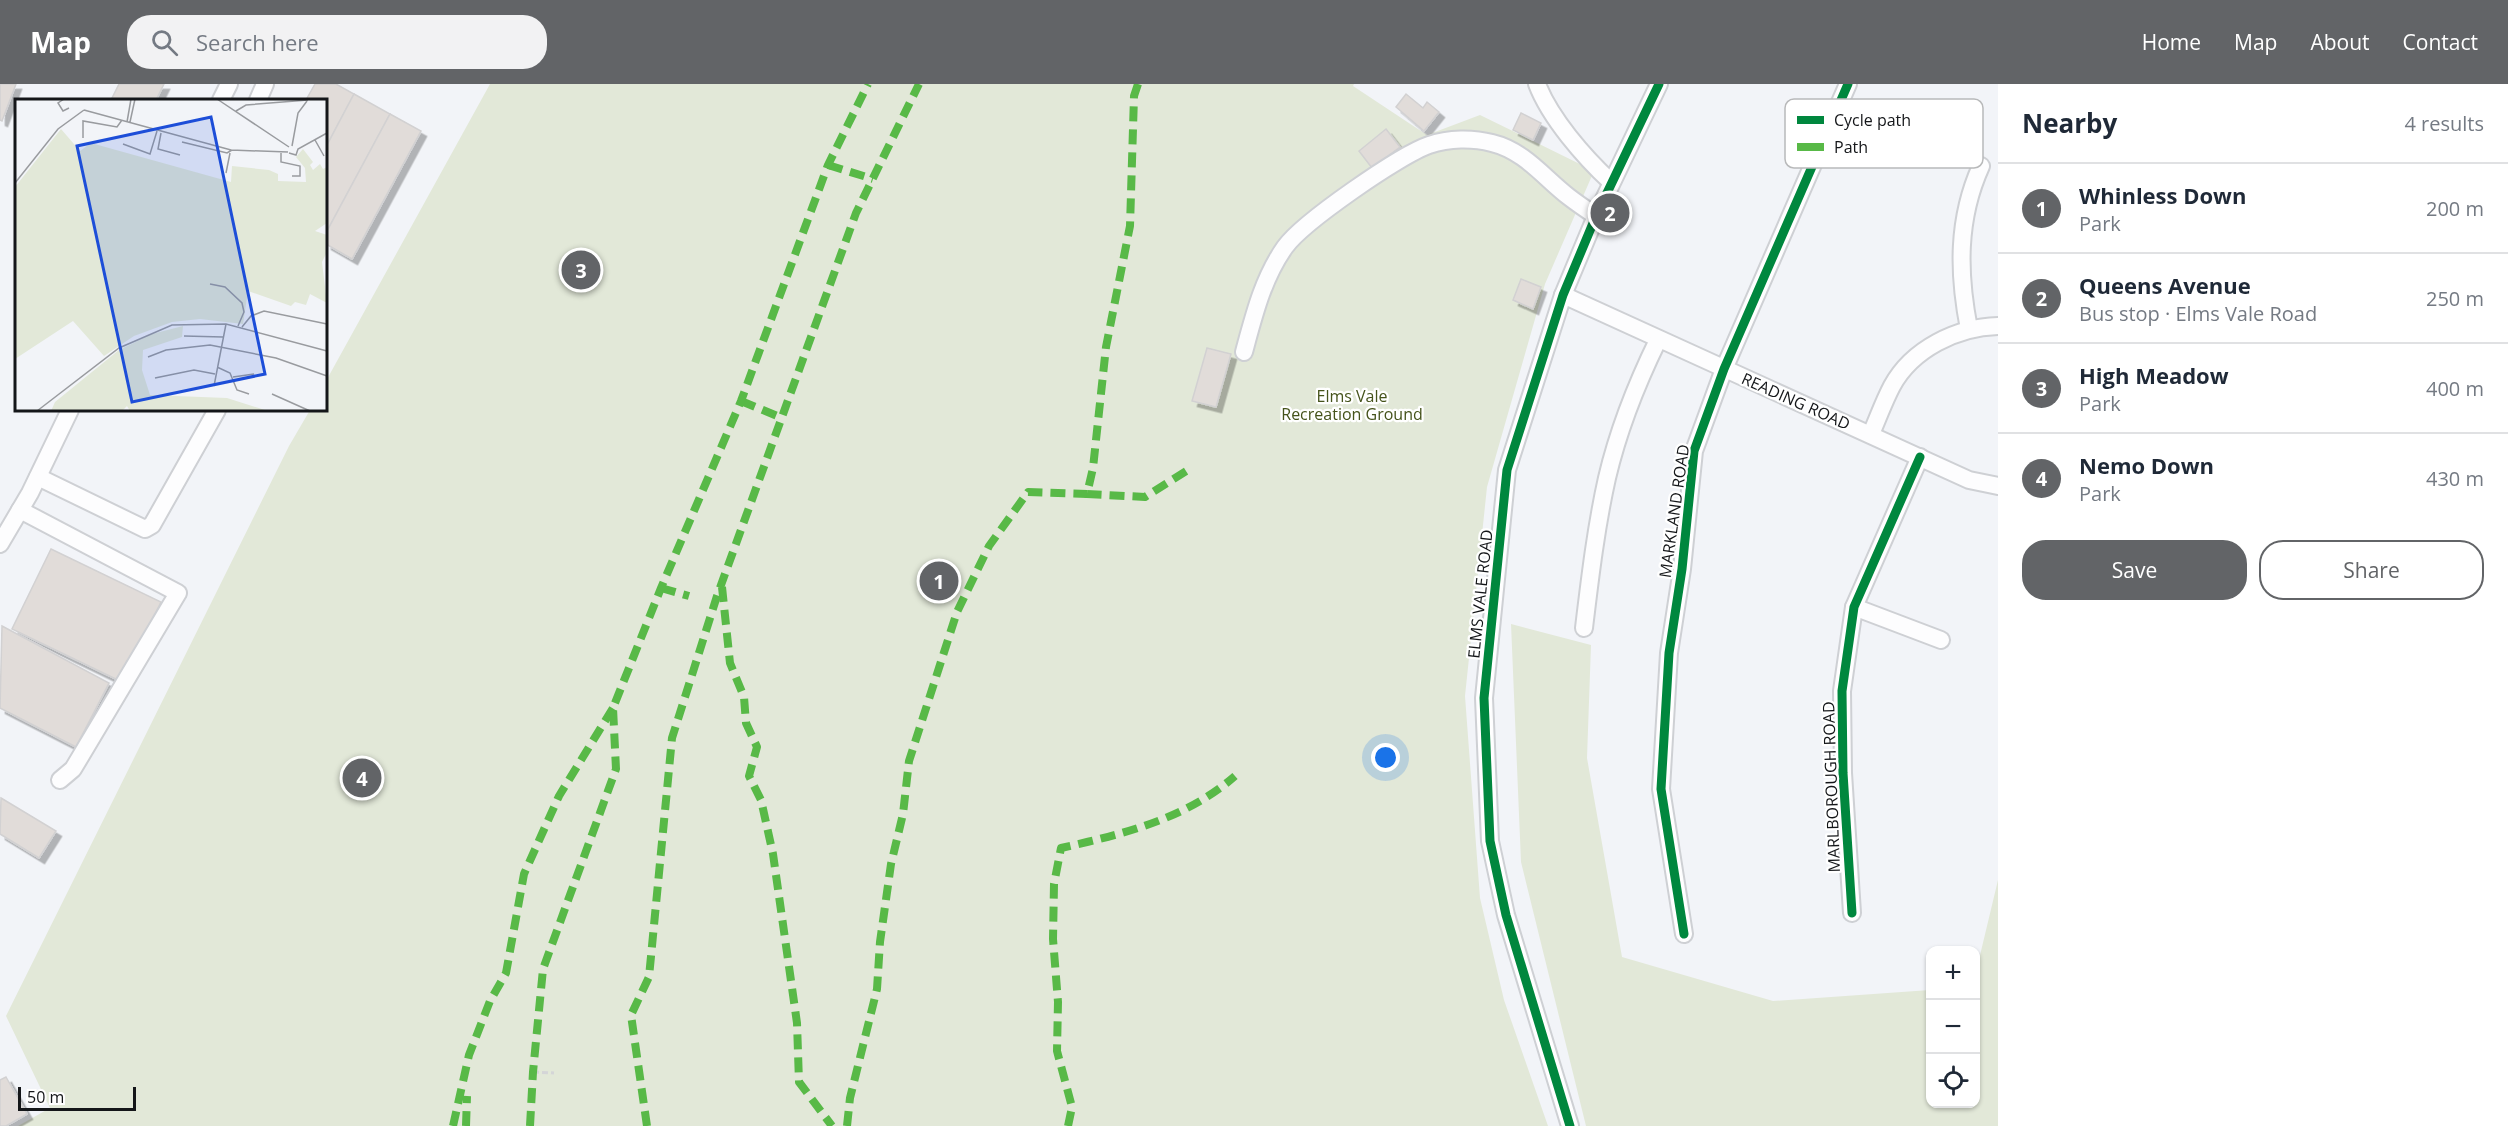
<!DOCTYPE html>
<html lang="en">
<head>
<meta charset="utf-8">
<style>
  body { margin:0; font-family:"Open Sans",sans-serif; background:#f2f2f3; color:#1f2937 }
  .controls { position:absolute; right:18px; bottom:18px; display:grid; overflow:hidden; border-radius:12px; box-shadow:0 2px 4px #0004 }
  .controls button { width:54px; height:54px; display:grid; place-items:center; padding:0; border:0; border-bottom:2px solid #e0e1e3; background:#fff; color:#1f2937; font:30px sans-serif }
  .scale { position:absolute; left:18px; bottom:15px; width:118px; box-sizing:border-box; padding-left:6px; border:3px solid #141619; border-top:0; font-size:16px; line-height:21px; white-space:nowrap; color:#141619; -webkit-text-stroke:4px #fff; paint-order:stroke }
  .you { position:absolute; left:1386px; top:674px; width:21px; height:21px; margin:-15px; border:4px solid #fff; border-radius:50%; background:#1a73e8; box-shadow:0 0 0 9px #1a73e833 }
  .badge { display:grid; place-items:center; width:39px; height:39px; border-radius:50%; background:#626467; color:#fff; font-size:20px; font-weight:700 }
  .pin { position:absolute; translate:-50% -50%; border:3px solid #fff; box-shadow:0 2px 6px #0006 }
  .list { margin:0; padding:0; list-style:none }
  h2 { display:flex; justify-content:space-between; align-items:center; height:78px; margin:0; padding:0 24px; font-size:26px }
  h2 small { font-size:20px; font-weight:400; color:#747a83 }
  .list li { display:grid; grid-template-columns:39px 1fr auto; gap:18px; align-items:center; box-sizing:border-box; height:90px; padding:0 24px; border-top:2px solid #e0e1e3 }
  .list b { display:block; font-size:22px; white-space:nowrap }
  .list p { margin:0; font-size:20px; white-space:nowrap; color:#747a83 }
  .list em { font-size:20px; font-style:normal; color:#747a83 }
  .actions { display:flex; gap:12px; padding:18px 24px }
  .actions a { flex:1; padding:14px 0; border:2px solid #626467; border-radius:24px; text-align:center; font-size:21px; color:#626467 }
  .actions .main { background:#626467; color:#fff }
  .icon { flex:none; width:33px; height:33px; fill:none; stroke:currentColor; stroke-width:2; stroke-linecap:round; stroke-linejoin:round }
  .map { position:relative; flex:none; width:1998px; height:1042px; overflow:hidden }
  header { display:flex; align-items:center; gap:36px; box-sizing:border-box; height:84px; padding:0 30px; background:#626467; color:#fff }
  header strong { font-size:28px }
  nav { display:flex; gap:33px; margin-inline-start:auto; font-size:21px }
  .search { width:420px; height:54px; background:#f2f2f3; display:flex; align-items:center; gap:15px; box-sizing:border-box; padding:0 21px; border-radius:24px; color:#747a83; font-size:22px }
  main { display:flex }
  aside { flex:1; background:#fff }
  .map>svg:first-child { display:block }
  .green { fill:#e2e8d8 }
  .building { fill:#e1dcd9; stroke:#d2d1d2; stroke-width:1.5; filter:url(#shadow) }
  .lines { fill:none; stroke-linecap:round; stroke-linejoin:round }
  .minor-casing { stroke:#ced0d4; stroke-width:20 }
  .path { stroke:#d4d5d7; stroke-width:3; stroke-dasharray:6 3; stroke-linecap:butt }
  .minor { stroke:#fdfdfe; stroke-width:16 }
  .quiet { stroke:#58b947; stroke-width:8; stroke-dasharray:15 8; stroke-linecap:butt }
  .cycleway-casing { stroke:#fff; stroke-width:13 }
  .cycleway { stroke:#00873e; stroke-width:9 }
  .labels { text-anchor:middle; stroke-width:4.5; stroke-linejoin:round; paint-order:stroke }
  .park-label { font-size:16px; fill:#45531b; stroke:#fff }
  .street-label { font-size:16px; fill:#141619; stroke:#fff }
  .inset-road { fill:none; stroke:#999b9f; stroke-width:1.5 }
  .view { fill:#1d4ed8; fill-opacity:0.15; stroke:#1d4ed8; stroke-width:3 }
  .inset-edge { fill:none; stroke:#141619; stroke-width:3 }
  .key { fill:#fff; stroke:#b8b9ba; stroke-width:1.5 }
  .key-label { font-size:16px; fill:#141619 }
</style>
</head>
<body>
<header>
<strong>Map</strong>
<div class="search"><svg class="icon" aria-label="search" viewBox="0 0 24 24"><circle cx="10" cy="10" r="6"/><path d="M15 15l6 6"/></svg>Search here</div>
<nav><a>Home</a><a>Map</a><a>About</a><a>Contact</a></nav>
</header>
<main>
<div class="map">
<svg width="1998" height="1042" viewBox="0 0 1998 1042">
  <defs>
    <filter id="shadow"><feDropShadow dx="5.5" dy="5.5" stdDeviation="0" flood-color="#0004"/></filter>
  </defs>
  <rect width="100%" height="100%" fill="#f2f4f8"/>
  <g class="green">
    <path d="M490 0H1354L1353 2 1427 51 1480 31 1594 87 1545 200 1487 403 1465 612 1480 814 1504 916 1548 1042H18L50 1024 6 932 289 362 310 326H326V297Z"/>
    <path d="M1511 540 1591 561 1587 674 1622 873 1773 917 1930 906V1020H1976V888L1998 796V1042H1586L1521 778Z"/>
  </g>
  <g class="building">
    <path d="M0 0H16L2 37 0 36Z"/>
    <path d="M119 0H164L156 16H111Z"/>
    <path d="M315 0H336L354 10 326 63V16H306Z"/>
    <path d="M354 10 390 30 326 149V63Z"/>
    <path d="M1406 10 1423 24 1427 18 1439 28 1424 47 1396 23Z"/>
    <path d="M1521 29 1541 39 1533 56 1513 46Z"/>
    <path d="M390 30 421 47 352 175 326 160V149Z"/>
    <path d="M1386 45 1400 63 1372 84 1359 67Z"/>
    <path d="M1521 195 1541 203 1533 225 1513 216Z"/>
    <path d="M1207 264 1231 270 1216 323 1192 317Z"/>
    <path d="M51 465 161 518 122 598 12 545Z"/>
    <path d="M2 542 109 599 76 663 0 624Z"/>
    <path d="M1 714 56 747 39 774 0 750Z"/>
    <path d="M6 993 27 1030 6 1042H0V996Z"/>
  </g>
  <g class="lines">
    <defs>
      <g id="minor">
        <path d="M1537 0C1550 34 1584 73 1611 98"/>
        <path d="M221 16 229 0"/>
        <path d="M258 16 265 0"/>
        <path d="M1563 211 1969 396 1998 402"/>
        <path d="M1969 245C1958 189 1957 135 1981 82"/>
        <path d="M1244 268C1254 231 1263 194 1285 163 1303 138 1400 71 1429 61 1449 54 1473 54 1492 59 1525 67 1544 94 1569 113 1578 120 1587 126 1596 132"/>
        <path d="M1871 350C1878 334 1884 317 1892 302 1912 265 1957 243 1998 242"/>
        <path d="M38 393 145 445 152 441 217 326"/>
        <path d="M20 426 178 509 73 685 60 696"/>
        <path d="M0 460 30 409 70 326"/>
        <path d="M1854 523 1941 556"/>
        <path d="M1584 544C1590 494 1596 443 1607 394 1618 347 1637 299 1658 256"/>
        <path d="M1852 829 1843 689 1842 607 1854 523 1920 373"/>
        <path d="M1684 850 1661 705 1669 569 1682 485 1694 367 1724 285 1848 0"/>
        <path d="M1570 1042 1506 831 1490 757 1484 614 1507 386 1563 211 1596 132 1659 0"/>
      </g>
    </defs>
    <use href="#minor" class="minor-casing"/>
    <path class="path" d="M533 988 554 989"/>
    <use href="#minor" class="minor"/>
    <g class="quiet">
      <path d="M1138 0 1134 12 1130 142 1106 263 1093 384 1087 410 1145 413 1188 386"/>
      <path d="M828 81 873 95"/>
      <path d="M741 317 782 334"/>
      <path d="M722 503 730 579 744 613 746 639 757 663 749 692 761 716 773 770 797 939 799 998 832 1042"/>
      <path d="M661 504 689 512"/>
      <path d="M453 1042 469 971 490 917 506 889 524 790 559 712 613 624"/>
      <path d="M466 1042 467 1012"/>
      <path d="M530 1042 533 988 543 885 616 685 613 624 661 504 741 317 828 81 868 0"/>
      <path d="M647 1042 631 931 649 893 672 654 717 512 856 129 919 0"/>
      <path d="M847 1042 850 1014 877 905 880 858 891 780 903 730 909 677 957 528 989 462 1028 408 1087 410"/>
      <path d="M1068 1042 1072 1023 1057 967 1058 918 1053 855 1054 800 1061 764C1123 750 1186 735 1235 692"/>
    </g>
    <defs>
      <g id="cycleway">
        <path d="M1852 829 1843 689 1842 607 1854 523 1920 373"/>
        <path d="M1684 850 1661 705 1669 569 1682 485 1694 367 1724 285 1848 0"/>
        <path d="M1570 1042 1506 831 1490 757 1484 614 1507 386 1563 211 1596 132 1659 0"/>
      </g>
    </defs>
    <use href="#cycleway" class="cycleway-casing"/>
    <use href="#cycleway" class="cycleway"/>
  </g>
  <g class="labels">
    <g class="park-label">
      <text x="1352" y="318">Elms Vale<tspan x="1352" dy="18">Recreation Ground</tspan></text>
    </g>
    <g class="street-label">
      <text transform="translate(1796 317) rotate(24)" y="6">READING ROAD</text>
      <text transform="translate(1674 427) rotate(-82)" y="6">MARKLAND ROAD</text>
      <text transform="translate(1480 510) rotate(-84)" y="6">ELMS VALE ROAD</text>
      <text transform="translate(1831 703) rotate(-92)" y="6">MARLBOROUGH ROAD</text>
    </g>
  </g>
  <g transform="translate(15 15)">
    <rect width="312" height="312" fill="#f2f4f8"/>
    <path d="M46 30 65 52 76 44 216 83 217 67 254 71 263 75V82L291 83 290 69 281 58 288 50 298 63 295 66 298 71 305 65 308 70 312 68V124L300 132 312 136V153L307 163 312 204 295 195 291 206 280 203 276 207 233 192 228 225 185 220 157 223 119 237 89 257 58 222 0 260V88ZM168 227 167 238 128 251 127 271 135 296 212 299 253 312H115L112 307 107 312H36L40 303 104 251 137 235Z" fill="#e2e8d8"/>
    <path class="inset-road" d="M49 0 43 4 48 12 54 9M202 0 274 48M69 11 216 51 273 53M221 12 231 6 293 1M112 23 116 0M115 23 120 0M146 34 143 50 165 56M68 39V22L102 28 107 21M300 41 309 57M167 43 212 54 217 51M108 45 135 55 142 32M277 47 283 14 292 2M266 54V63L285 67V77H277M274 54 281 56 283 50 312 34M211 74 215 54M0 84 43 30 69 11M195 185 210 188 227 204 229 213 223 227M227 228 236 217 249 212 312 225M169 237 208 238M133 258 151 251 195 246 261 259 312 277M202 268 215 274 222 291 234 295M218 278 239 275M140 279 179 271 200 275M199 287 211 225M257 295 295 312M22 312 104 249 157 226 211 225 312 252"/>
    <path class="view" d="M196 18 250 275 117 303 62 47Z"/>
    <rect width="312" height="312" class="inset-edge"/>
  </g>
  <rect x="1785" y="15" width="198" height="69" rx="9" class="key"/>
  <rect x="1797" y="32" width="27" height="8" fill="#00873e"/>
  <rect x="1797" y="59" width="27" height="8" fill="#58b947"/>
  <g class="key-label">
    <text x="1834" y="42">Cycle path</text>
    <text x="1834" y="69">Path</text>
  </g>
</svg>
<div class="controls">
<button>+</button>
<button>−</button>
<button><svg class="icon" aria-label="locate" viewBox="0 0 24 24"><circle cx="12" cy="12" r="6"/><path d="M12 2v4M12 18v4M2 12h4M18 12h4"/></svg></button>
</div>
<div class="scale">50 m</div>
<div class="you"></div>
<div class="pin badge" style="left:939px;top:497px">1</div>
<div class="pin badge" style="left:1610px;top:129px">2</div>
<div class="pin badge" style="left:581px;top:186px">3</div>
<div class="pin badge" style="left:362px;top:694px">4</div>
</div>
<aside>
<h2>Nearby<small>4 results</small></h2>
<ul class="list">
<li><span class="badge">1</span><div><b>Whinless Down</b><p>Park</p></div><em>200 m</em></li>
<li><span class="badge">2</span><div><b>Queens Avenue</b><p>Bus stop · Elms Vale Road</p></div><em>250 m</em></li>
<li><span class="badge">3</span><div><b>High Meadow</b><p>Park</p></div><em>400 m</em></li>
<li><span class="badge">4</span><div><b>Nemo Down</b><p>Park</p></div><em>430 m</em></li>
</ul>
<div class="actions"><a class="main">Save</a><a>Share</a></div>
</aside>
</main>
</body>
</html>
